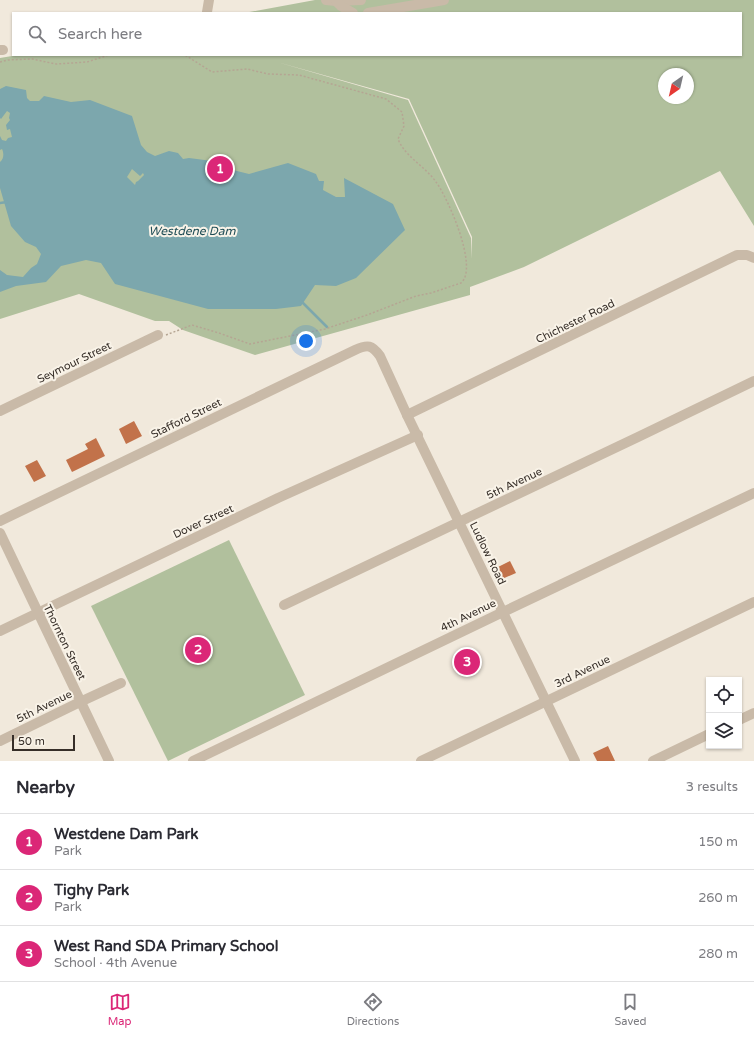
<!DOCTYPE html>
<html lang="en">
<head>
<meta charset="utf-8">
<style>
  body { margin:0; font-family:"Varela Round",sans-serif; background:#f2f2f3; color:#2b2b33 }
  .controls { position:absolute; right:12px; bottom:12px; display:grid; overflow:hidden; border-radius:0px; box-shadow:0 1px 3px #0004 }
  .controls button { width:36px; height:36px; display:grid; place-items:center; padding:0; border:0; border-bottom:1px solid #e1e1e2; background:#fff; color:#2b2b33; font:20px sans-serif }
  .compass { position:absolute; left:658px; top:68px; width:36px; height:36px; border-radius:50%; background:#fff; box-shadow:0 1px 3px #0004; rotate:214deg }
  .scale { position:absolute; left:12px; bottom:10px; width:63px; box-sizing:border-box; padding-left:4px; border:2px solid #362e28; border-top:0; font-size:11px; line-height:14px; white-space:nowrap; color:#362e28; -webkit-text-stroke:3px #f9f3e8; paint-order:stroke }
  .you { position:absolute; left:306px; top:341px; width:14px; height:14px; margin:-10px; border:3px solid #fff; border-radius:50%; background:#1a73e8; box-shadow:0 0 0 6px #1a73e833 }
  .badge { display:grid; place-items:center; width:26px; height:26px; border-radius:50%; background:#db2777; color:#fff; font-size:13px; font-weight:700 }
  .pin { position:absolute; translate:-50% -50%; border:2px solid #fff; box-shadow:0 1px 4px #0006 }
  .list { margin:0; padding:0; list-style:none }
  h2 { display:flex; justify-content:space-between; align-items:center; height:52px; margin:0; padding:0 16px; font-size:17px }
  h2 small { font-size:13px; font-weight:400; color:#7c7c81 }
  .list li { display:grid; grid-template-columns:26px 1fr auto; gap:12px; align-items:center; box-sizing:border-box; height:56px; padding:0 16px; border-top:1px solid #e1e1e2 }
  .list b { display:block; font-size:15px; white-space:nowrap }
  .list p { margin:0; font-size:13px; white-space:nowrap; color:#7c7c81 }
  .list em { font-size:13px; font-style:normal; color:#7c7c81 }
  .icon { flex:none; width:22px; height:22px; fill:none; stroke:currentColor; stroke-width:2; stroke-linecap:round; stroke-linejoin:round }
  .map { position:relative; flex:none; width:754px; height:761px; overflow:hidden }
  .search { position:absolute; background:#fff; box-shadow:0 1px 3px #0004; left:12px; right:12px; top:12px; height:44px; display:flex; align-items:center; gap:10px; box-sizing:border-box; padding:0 14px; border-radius:0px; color:#7c7c81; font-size:15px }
  .sheet { height:220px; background:#fff }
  nav { display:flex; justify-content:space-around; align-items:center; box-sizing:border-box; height:56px; border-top:1px solid #e1e1e2; background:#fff; font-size:11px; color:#7c7c81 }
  nav a { display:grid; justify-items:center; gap:2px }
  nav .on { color:#db2777 }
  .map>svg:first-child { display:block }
  .green { fill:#b1c09d; fill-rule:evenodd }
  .water { fill:#7ca7ad; fill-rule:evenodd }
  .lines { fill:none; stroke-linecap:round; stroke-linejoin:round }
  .stream { stroke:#7ca7ad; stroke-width:2.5 }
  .building { fill:#c2724a }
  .path { stroke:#b5a593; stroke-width:1.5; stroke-dasharray:2 2; stroke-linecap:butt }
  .minor { stroke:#c9baa8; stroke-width:10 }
  .labels { text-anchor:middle; stroke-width:4; stroke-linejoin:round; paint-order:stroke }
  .street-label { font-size:11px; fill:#362e28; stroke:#f9f3e8 }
  .water-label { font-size:12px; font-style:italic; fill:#1f4d56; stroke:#f9f3e8 }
</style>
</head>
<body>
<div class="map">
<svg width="754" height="761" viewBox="0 0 754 761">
  <rect width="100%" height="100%" fill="#f1e9dc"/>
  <g class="green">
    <path d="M315 0H754V226L720 171 524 267 470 287V295L255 355 183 330 169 321H155L79 294 0 319V58L18 55H741V13H244ZM277 62 409 99 472 237 471 259V238L408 100ZM664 74H688V98H664Z"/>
    <path d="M229 540 305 695 168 761 91 606Z"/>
  </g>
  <path class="water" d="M6 86 26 90 27 98 30 101H39L44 96 71 102 90 100 132 116 141 145 147 152 155 156 169 151 178 153 183 159 189 158 220 162 225 168 249 174 288 163 316 174 319 181H324L323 190 336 197H345L344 178 393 204 405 230 356 278 336 286 315 285 301 306 276 309H208L115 284 101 263 86 260 61 266 46 282 16 286 0 292V270L7 275 23 277 31 268 37 264 41 254 36 247 25 242 11 226 0 188V162C4 159 4 153 2 149L0 150V136L2 140 6 141 8 138 12 137 10 129 7 130 6 125 10 120 9 118 10 113 7 111 1 119 0 118V89ZM132 169 140 176 143 173 144 175 138 181 136 182 135 185 127 177Z"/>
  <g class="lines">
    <g class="stream">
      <path d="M0 203 7 202"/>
      <path d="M301 301 327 327"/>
    </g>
  </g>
  <g class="building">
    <path d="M134 421 142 436 126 444 119 429Z"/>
    <path d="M96 438 105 456 72 472 66 460 88 449 85 444Z"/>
    <path d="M37 460 46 476 34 482 25 466Z"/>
    <path d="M510 561 516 573 502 579 496 568Z"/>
    <path d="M608 746 615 761H597L593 753Z"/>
  </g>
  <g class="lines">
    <g class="path">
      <path d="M0 62 8 60 32 59 56 64 87 62 109 55"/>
      <path d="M166 335 192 325 219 333 250 344 325 329 367 315 416 296 431 293 461 283C479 268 448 198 436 182 425 166 405 157 398 139L404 126 402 112 386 99 299 75 268 74 247 69 212 72 185 55"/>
    </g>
    <g class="minor">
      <path d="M326 0 336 1 361 0"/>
      <path d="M336 1 341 6 353 13"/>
      <path d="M207 12 209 0"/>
      <path d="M368 13 444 0"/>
      <path d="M0 50H3"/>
      <path d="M0 411 158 335"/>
      <path d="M407 415 737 255H747L754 258"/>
      <path d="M0 521 355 350C368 344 372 345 380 356L407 415 575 761"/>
      <path d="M0 533 109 761"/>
      <path d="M284 605 638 437 754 381"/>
      <path d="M0 631 278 498 418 435"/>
      <path d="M739 720 754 713"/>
      <path d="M0 741 80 702 121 683"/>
      <path d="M193 761 503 612 754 493"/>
      <path d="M421 761 754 602"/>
      <path d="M653 761 709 734"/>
    </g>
  </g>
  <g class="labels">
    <g class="street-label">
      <text transform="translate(575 321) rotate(-26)" y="4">Chichester Road</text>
      <text transform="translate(74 362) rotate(-26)" y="4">Seymour Street</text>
      <text transform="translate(186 418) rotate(-26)" y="4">Stafford Street</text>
      <text transform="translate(514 483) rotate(-25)" y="4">5th Avenue</text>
      <text transform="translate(203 521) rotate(-25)" y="4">Dover Street</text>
      <text transform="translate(488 553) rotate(64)" y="4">Ludlow Road</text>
      <text transform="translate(468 615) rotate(-26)" y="4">4th Avenue</text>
      <text transform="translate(65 642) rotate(64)" y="4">Thornton Street</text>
      <text transform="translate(582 671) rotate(-26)" y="4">3rd Avenue</text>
      <text transform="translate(44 706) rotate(-26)" y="4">5th Avenue</text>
    </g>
    <g class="water-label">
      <text x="192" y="235">Westdene Dam</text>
    </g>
  </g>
</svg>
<div class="controls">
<button><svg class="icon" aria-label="locate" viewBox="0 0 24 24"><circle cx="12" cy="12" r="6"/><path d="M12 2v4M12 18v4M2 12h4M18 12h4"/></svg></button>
<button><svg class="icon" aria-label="layers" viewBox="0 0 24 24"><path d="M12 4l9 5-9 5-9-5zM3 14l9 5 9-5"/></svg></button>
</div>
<svg class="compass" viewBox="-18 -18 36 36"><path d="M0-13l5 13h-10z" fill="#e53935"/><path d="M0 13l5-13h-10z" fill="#7c7c81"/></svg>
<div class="scale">50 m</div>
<div class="you"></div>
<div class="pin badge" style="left:220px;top:169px">1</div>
<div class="pin badge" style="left:198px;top:650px">2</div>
<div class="pin badge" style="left:467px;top:662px">3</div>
<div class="search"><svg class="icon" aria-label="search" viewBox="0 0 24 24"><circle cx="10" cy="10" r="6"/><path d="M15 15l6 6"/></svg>Search here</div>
</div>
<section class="sheet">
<h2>Nearby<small>3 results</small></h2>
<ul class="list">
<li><span class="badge">1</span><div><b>Westdene Dam Park</b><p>Park</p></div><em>150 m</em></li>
<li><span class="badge">2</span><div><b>Tighy Park</b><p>Park</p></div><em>260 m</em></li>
<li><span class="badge">3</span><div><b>West Rand SDA Primary School</b><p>School · 4th Avenue</p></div><em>280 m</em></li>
</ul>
</section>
<nav>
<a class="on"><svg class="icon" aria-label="map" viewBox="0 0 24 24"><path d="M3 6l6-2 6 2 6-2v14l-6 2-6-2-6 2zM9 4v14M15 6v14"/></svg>Map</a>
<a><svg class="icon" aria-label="directions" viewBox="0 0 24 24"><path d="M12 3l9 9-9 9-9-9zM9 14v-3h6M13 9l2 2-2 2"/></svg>Directions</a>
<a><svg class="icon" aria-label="saved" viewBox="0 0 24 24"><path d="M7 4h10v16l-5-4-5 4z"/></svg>Saved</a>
</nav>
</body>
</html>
